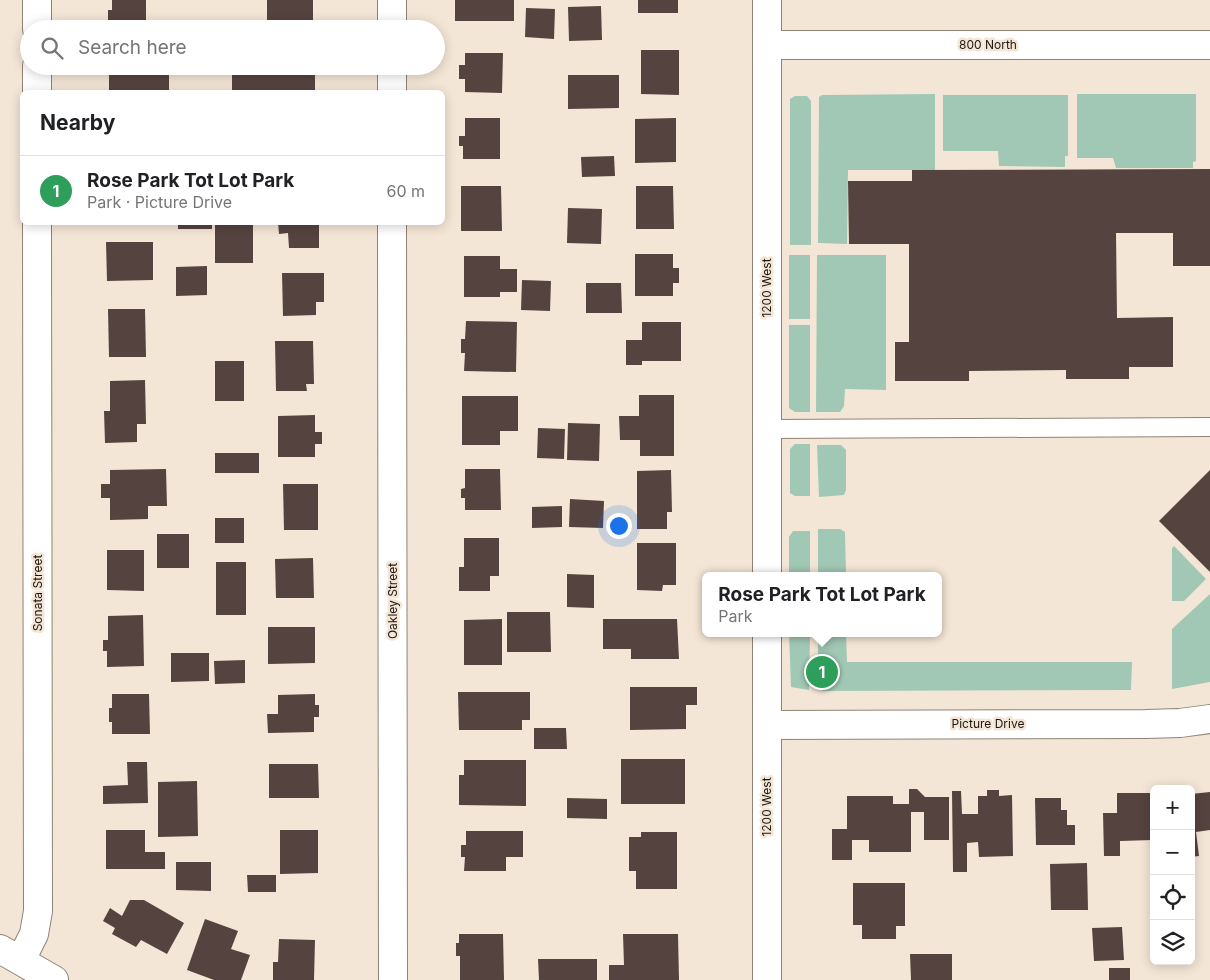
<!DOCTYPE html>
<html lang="en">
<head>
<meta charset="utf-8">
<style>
  body { margin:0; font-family:Inter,sans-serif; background:#f6f6f6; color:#202124 }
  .controls { position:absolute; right:15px; bottom:15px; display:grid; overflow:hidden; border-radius:8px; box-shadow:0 2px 12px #0003 }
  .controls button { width:45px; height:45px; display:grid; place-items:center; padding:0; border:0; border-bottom:1px solid #e0e0e0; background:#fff; color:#202124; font:25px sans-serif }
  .you { position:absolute; left:618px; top:525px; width:18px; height:18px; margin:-12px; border:4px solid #fff; border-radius:50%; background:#1a73e8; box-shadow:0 0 0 8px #1a73e833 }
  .badge { display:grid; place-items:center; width:32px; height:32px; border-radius:50%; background:#7c3aed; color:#fff; font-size:16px; font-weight:700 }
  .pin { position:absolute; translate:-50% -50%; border:2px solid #fff; box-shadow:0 1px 5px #0006 }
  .popup { position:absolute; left:702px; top:572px; width:240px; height:65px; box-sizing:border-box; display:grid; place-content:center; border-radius:8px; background:#fff; filter:drop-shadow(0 1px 4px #0005); font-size:16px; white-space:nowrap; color:#757577 }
  .popup b { font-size:19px; color:#202124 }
  .popup::after { content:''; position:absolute; left:50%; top:100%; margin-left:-10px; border:10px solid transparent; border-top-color:#fff }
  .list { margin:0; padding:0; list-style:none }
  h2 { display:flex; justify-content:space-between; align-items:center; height:65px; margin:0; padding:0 20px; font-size:21px }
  h2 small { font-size:16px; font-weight:400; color:#757577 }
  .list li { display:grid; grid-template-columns:32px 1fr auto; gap:15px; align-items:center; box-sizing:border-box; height:70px; padding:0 20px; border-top:1px solid #e0e0e0 }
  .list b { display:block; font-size:19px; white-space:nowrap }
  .list p { margin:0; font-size:16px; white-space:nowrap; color:#757577 }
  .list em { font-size:16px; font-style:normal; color:#757577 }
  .icon { flex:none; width:28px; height:28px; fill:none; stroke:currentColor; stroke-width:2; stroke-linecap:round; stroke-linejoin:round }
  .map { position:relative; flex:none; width:1210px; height:980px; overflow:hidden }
  .search { position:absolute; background:#fff; box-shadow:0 2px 12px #0003; left:20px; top:20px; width:425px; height:55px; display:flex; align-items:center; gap:12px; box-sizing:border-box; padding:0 18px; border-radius:28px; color:#757577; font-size:19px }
  .panel { position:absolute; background:#fff; box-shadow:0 2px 12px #0003; left:20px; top:90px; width:425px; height:135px; border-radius:8px }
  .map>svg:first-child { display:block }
  .green { fill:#a0c8b4 }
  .building { fill:#55433f }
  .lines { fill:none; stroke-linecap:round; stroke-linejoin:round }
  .service-casing { stroke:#908375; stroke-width:20 }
  .minor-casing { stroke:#908375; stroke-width:30 }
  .service { stroke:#fff; stroke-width:18 }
  .minor { stroke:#fff; stroke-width:28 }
  .labels { text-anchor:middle; stroke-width:5; stroke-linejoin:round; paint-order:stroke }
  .street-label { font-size:12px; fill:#1c1711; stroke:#f4e6d6 }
</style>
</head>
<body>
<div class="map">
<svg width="1210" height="980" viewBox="0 0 1210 980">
  <rect width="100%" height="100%" fill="#f4e6d6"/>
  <g class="green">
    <path d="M935 94V170H848L847 244 818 243 819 97 822 95Z"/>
    <path d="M1077 94H1196V161L1193 162V168H1116L1113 158H1077Z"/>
    <path d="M943 95H1068V156H1065V167L999 166 998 151H943Z"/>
    <path d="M795 96H807L811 101V245H790V99Z"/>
    <rect x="789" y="255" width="21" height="64"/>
    <path d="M817 255H886V390L845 389 844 406 840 412H816Z"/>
    <path d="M789 325H810V412H795L789 408Z"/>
    <path d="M795 444H810V496H795L790 493V449Z"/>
    <path d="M817 445H841L846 450V490L844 495 819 497Z"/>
    <path d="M818 529H840L845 532 846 576H818Z"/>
    <path d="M793 531H810V576H789V537Z"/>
    <path d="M1174 546 1206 579 1184 601H1172V548Z"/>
    <path d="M1210 594V682L1172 689V629Z"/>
    <path d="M789 633H810L809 690 791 687Z"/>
    <path d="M818 633H846L847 662H1132L1131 690 823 691 818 686Z"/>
  </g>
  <g class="building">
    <path d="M112 0H146V29H112V23H108V10H112Z"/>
    <rect x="267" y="0" width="46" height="29"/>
    <rect x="455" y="0" width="59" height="21"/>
    <rect x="638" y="0" width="40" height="13"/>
    <path d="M601 6 602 40 569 41 568 7Z"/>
    <path d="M526 8 555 9 554 39 525 37Z"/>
    <path d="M641 50H679V95L641 94Z"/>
    <path d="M465 53H503L502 93 465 92V79H459V65H465Z"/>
    <path d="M265 66H315V92H232V75L265 74Z"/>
    <path d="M169 69V92H109V71Z"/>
    <path d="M568 75H619V108L568 109Z"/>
    <path d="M465 118H500V159H463V146H459V136H465Z"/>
    <path d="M676 118V162L635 163V119Z"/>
    <path d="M614 156 615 176 582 177 581 157Z"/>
    <path d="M1210 169V266H1173V233H1116L1117 318 1173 317V367H1129V379H1066V370L969 371V381H895V342H909V244H849L848 181H912V170Z"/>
    <path d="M461 186H501L502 231H461Z"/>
    <path d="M636 186H673L674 229H636Z"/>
    <path d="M568 208 602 209 601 244 567 243Z"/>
    <rect x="178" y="222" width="34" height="7"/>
    <rect x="215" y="222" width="38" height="41"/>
    <path d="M278 222H319V248H289L288 233 279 234Z"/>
    <path d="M106 242H153V280L107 281Z"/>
    <path d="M635 254H673V268H679V283H673V296H635Z"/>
    <path d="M464 256H500V269H517V292H500V297H464Z"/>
    <path d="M207 266V295L176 296V267Z"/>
    <path d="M282 273H324V302H316V315L283 316Z"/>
    <path d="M522 280 551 281 550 311 521 310Z"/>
    <path d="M586 283H621L622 313H586Z"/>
    <path d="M108 309H145L146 357H109Z"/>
    <path d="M466 321 517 322 516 372 464 371 465 353H461V339H465Z"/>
    <path d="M642 322H681V361H642V365H626V340H642Z"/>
    <path d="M275 341H313L314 384H306L307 391H276Z"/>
    <rect x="215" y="361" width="29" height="40"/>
    <path d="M145 380 146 424H137V442L105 443 104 411H110V381Z"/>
    <path d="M639 395H674V456H640V440H620L619 416H639Z"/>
    <path d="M462 396H518V431H500V445H462Z"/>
    <path d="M315 415V432H322V444H315V457H278V416Z"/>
    <path d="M568 423 600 424 599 461 567 460Z"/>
    <path d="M538 428 565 429 564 459 537 458Z"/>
    <rect x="215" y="453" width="44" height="20"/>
    <path d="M166 469 167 506H148V519L110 520V498H101V484H110V470Z"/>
    <path d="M465 469H500L501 510H465V498H461V489L465 488Z"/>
    <path d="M671 470 672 512H667V529H637V471Z"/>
    <path d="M1210 470V572L1159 521Z"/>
    <path d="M283 484H318V530H284Z"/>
    <path d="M570 499 604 501 603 528 569 527Z"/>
    <path d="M562 506V527L532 528V507Z"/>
    <rect x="215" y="518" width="29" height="25"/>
    <rect x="157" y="534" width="32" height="34"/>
    <path d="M464 538H499V576H490V591H459V567H464Z"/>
    <path d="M637 543H676V585H663L662 591 637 590Z"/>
    <path d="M107 550H144V591L107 590Z"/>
    <path d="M313 558 314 598H276L275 559Z"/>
    <rect x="216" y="562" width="30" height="53"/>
    <path d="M567 574 594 575V608L567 607Z"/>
    <path d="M507 612H550L551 652H507Z"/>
    <path d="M143 615 144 666 107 667V651H103V640H108V616Z"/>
    <path d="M502 619V665H464V620Z"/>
    <path d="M603 619H677L679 659H631V649H603Z"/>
    <path d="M268 627H315V663L268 664Z"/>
    <path d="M171 653H209V681L171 682Z"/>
    <path d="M245 660V683L215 684 214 661Z"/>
    <path d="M630 687H697V705H686V729L630 730Z"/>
    <path d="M458 692H530V720H522V730H459Z"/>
    <path d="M112 694H149L150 734H112V722H109V708H112Z"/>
    <path d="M315 694V705H319V717H314V732L268 733 267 714H278V695Z"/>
    <path d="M534 728H566L567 749H534Z"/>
    <rect x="621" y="759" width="64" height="45"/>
    <path d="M464 760H526V806L459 805V775H464Z"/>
    <path d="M127 762H147L148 803 103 804V786L128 785Z"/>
    <path d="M269 764H318L319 798H269Z"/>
    <path d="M197 781 198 836 158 837V782Z"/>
    <path d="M909 789H917L925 797H949V840H924V812H911V852H869V840H852V860H832V829H847V796H893V804H909Z"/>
    <path d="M987 790H999V796L1012 795 1013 856 979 857 978 842 967 843V872H953L952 791H961L962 814H978V796H987Z"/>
    <path d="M1210 792V830L1196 832 1199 856 1191 857V794Z"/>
    <path d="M1117 793H1153V840L1120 841V856H1104L1103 813H1117Z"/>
    <path d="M567 798 607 799V819L567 818Z"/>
    <path d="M1035 798H1061V810H1067V825H1075V845H1036Z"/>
    <path d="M106 830H145V852H165V869H106Z"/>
    <path d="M280 830H318V873L280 874Z"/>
    <path d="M466 831H523V857H506V871H464L465 857H461V845H466Z"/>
    <path d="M641 832H677V889H636V871H629V837H641Z"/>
    <path d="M176 862H211V891L176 890Z"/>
    <path d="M1087 863 1088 910H1051L1050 864Z"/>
    <path d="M247 875H276V892H248Z"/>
    <path d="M853 883H905V926H896V939H862V925H853Z"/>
    <path d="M130 900H144L184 923 167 954 141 940 136 947 112 934 115 928 103 921 110 908 122 916Z"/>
    <path d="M205 919 238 931 231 949 250 955 241 980H214L187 970Z"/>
    <path d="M1122 927 1124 960 1094 961 1092 928Z"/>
    <path d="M459 934H503L504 980H460V956H456V943H459Z"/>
    <path d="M623 934H678L679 980H609V965H624Z"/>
    <path d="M279 939 315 940 314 980H273V962H278Z"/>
    <path d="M910 954H952V980H911Z"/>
    <path d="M538 959H597V980H539Z"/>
    <rect x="1109" y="968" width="21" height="12"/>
  </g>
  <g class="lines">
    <defs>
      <path id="service" d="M767 429 1210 427"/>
      <g id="minor">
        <path d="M37 0V29"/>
        <path d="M392 0V29"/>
        <path d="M767 0V576"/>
        <path d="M767 45H1210"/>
        <path d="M37 66V92"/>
        <path d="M392 66V92"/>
        <path d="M392 222 393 980"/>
        <path d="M767 633V980"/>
        <path d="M767 725 1146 724 1180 723 1210 719"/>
        <path d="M0 949 54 980"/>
        <path d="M21 960 34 934 38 911 37 222"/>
      </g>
    </defs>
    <use href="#service" class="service-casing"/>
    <use href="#minor" class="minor-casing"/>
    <use href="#service" class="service"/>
    <use href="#minor" class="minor"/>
  </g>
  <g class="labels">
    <g class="street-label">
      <text x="988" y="49">800 North</text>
      <text transform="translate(767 288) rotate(-90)" y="4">1200 West</text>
      <text transform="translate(38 593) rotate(-90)" y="4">Sonata Street</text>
      <text transform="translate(393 601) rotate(-90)" y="4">Oakley Street</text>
      <text x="988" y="728">Picture Drive</text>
      <text transform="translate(767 807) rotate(-90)" y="4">1200 West</text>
    </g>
  </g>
</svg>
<div class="controls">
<button>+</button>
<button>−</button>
<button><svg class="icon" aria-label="locate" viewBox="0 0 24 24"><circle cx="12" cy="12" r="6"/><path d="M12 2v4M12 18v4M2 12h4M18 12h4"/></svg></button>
<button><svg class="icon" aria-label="layers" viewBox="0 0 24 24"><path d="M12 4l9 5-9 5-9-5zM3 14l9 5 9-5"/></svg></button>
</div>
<div class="you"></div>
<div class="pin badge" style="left:822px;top:672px;background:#2e9e5b">1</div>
<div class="popup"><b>Rose Park Tot Lot Park</b>Park</div>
<div class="search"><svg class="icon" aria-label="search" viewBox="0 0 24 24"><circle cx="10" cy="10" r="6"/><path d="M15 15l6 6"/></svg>Search here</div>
<section class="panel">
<h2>Nearby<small></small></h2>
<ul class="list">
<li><span class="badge" style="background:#2e9e5b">1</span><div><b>Rose Park Tot Lot Park</b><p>Park · Picture Drive</p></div><em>60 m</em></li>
</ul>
</section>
</div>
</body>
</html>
